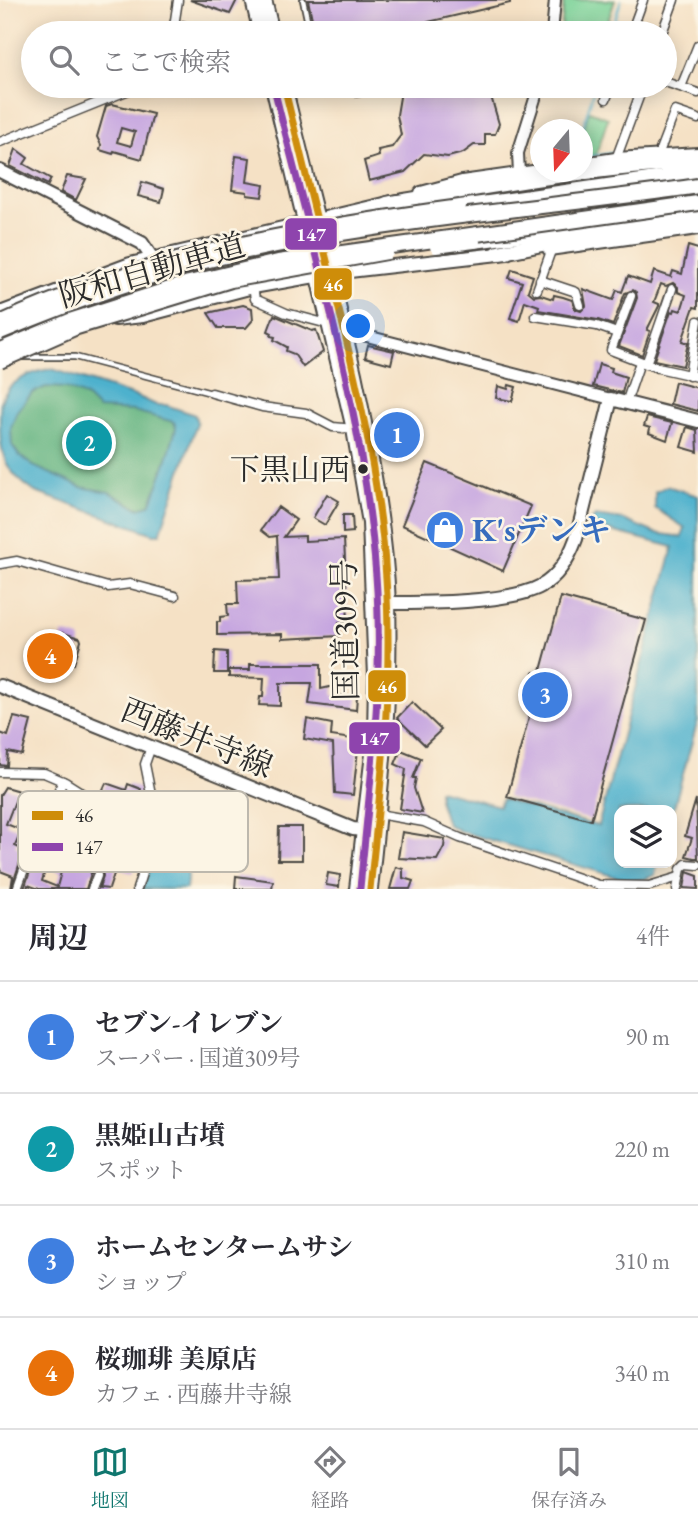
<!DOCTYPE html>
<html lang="ja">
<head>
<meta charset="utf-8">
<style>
  body { margin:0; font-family:"EB Garamond","Noto Serif JP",serif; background:#f2f2f3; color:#2b2b33 }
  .controls { position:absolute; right:21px; bottom:21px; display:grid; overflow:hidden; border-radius:14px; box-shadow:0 4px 18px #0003 }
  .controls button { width:63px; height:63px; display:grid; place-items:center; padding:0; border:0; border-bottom:2px solid #e1e1e2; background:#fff; color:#2b2b33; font:35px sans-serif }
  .compass { position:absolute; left:530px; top:119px; width:63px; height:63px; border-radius:50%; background:#fff; box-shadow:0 4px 18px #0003; rotate:199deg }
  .you { position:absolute; left:359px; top:327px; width:24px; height:24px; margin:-18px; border:5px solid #fff; border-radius:50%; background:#1a73e8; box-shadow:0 0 0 10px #1a73e833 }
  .badge { display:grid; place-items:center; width:46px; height:46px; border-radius:50%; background:#0f766e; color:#fff; font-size:23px; font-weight:700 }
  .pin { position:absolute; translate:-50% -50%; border:4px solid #fff; box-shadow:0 2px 7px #0006 }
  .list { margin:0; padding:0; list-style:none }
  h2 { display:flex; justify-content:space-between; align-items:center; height:91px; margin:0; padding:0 28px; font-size:30px }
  h2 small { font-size:23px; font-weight:400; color:#7c7c81 }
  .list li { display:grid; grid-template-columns:46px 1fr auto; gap:21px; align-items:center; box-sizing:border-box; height:112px; padding:0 28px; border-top:2px solid #e1e1e2 }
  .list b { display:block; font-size:26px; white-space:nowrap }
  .list p { margin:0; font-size:23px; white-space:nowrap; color:#7c7c81 }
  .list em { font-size:23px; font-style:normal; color:#7c7c81 }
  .icon { flex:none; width:38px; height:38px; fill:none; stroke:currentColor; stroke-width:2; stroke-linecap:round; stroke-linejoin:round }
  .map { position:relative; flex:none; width:698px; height:889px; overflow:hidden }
  .search { position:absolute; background:#fff; box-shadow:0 4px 18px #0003; left:21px; right:21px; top:21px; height:77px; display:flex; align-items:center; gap:18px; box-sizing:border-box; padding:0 24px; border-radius:38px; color:#7c7c81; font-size:26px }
  .sheet { height:539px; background:#fff }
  nav { display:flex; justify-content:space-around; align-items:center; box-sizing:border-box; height:98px; border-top:2px solid #e1e1e2; background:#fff; font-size:19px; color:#7c7c81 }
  nav a { display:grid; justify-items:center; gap:4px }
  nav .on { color:#0f766e }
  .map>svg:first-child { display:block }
  .green { fill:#79d298; stroke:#527e62; stroke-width:2 }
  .forest { fill:#62b480; stroke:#467056; stroke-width:2 }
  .water { fill:#4eb1cd; stroke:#3c6e7c; stroke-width:2; fill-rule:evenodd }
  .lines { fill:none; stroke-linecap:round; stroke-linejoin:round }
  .stream { stroke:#4eb1cd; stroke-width:2.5 }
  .building { fill:#c6a6e0; fill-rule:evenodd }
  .service-casing { stroke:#494642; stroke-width:8 }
  .minor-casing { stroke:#494642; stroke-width:11 }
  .tertiary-casing { stroke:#494642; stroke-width:14 }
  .secondary-casing { stroke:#494642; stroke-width:16 }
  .primary-casing { stroke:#494642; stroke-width:16 }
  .trunk-casing { stroke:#494642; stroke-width:18 }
  .motorway-casing { stroke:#494642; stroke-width:18 }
  .service { stroke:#fff; stroke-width:4.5 }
  .minor { stroke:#fff; stroke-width:8 }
  .tertiary { stroke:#fff; stroke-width:10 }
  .secondary { stroke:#fff; stroke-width:12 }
  .primary { stroke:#fff; stroke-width:12 }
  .trunk { stroke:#fff; stroke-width:14 }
  .motorway { stroke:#fff; stroke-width:14 }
  .primary-bridge-casing { stroke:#494642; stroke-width:16; stroke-linecap:butt }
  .motorway-bridge-casing { stroke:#494642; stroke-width:18; stroke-linecap:butt }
  .primary-bridge { stroke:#fff; stroke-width:12 }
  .motorway-bridge { stroke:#fff; stroke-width:14 }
  .bus-1-casing { stroke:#fcf5e5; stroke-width:12 }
  .bus-2-casing { stroke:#fcf5e5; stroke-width:12 }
  .bus-1 { stroke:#ce8d09; stroke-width:7 }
  .bus-2 { stroke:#8e44ad; stroke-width:7 }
  .bus-dot { fill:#2b2b2b; stroke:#fcf5e5; stroke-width:2.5 }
  .labels { text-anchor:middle; stroke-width:5; stroke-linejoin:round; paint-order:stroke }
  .bus-label { font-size:30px; fill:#2b2b2b; stroke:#fcf5e5; text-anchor:end }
  .street-label { font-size:32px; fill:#2b2b2b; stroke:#fcf5e5 }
  .shop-label { font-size:32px; font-weight:bold; fill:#366cbe; stroke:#fcf5e5; text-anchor:start }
  .key { fill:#fcf5e5; stroke:#bdb8ad; stroke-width:2 }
  .key-label { font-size:19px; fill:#2b2b2b }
  .line-badge { stroke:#fcf5e5; stroke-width:2.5 }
  .badge-label { font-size:19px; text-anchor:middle; font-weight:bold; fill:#fff }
</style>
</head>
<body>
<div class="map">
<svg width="698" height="889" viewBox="0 0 698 889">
  <rect width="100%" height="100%" fill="#fcf5e5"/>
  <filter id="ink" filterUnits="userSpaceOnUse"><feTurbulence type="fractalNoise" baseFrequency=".0143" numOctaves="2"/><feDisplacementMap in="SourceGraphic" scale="14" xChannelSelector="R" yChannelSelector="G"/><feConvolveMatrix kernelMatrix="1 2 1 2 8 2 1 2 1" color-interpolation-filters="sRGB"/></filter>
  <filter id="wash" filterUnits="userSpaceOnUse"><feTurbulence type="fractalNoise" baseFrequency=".00686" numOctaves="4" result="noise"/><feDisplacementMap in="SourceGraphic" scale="28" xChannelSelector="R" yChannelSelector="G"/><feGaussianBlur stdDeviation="1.57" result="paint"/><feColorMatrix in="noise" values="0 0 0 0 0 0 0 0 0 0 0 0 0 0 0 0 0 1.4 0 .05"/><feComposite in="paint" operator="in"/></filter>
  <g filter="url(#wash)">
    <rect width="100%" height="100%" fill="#f5e1c5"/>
    <g class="green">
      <path d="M564 0H615L604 33H561Z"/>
      <path d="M589 111 608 118 596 155 583 156V132Z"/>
    </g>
    <path class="forest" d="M43 386 72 387 126 409 174 418 181 434 170 463 162 470 163 487 149 513 91 496 29 469 11 450 7 429 20 402Z"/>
    <g class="water">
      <path d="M52 369 141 398 156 405H166L195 415 197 423 160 534H154L35 492C6 472 0 458 0 424 0 417 0 409 1 402 7 381 33 371 52 369ZM46 387 66 388 85 396 98 409 134 411 174 422 176 428C169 455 160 480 150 505L138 508 109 492 81 487 33 466 19 455 12 445 11 428 17 411 32 393Z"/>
      <path d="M667 486 698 496V720L672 814V810H619V863H658L655 875 645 879 630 881 460 831 447 824 439 800V790L499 806 502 799 598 826 673 547 588 525 595 516 624 520 655 533 682 537 685 528 655 508V492Z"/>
      <path d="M160 815H178L189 864 186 889H142L151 864Z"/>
    </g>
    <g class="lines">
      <g class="stream">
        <path d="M611 33 621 0"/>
        <path d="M582 130 595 86"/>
        <path d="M582 158 612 153"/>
      </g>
    </g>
    <g id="blocks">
      <g class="building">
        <path d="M190 0H237L230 14Z"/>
        <path d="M308 0H510V3L381 33H315Z"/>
        <path d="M183 21 192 24 191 27 206 33H180Z"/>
        <path d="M354 86H396L397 89 356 97Z"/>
        <path d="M399 86H488L499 124 495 134H485V145H474L463 153 448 157 424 154 405 172 369 181 364 161 379 156 378 150 392 147 401 135 397 115 400 97Z"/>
        <path d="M112 104 153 114 142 159 114 151 113 154 100 150 101 145 97 137 106 106ZM121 128 135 132 131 146 117 142Z"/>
        <path d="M16 149 28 158 24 164 51 179 48 185 10 166Z"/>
        <path d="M236 156 250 158 247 182 264 185 262 197 247 195V192L232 190Z"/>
        <path d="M67 176 86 179 76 200 61 192Z"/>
        <path d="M142 182 164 189 161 202 138 196Z"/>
        <path d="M688 246 698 249V308L694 307 682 341 688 343 683 366 654 360 671 311 674 312 675 309 681 311 686 295 678 292V287L673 283 666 286 661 284 654 302 659 304V306L647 330 650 331 642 355 619 346 637 298 636 292 633 290 625 293 613 325 598 320 538 310 539 306 525 301 519 321 510 318 522 282 509 278 512 269 533 276 528 291 534 296 541 295 553 299 554 295 563 297 572 300 575 309 581 311 586 306 583 289 613 300 617 290 622 292 628 276 650 284 654 271 671 277 673 271 682 274Z"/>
        <path d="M243 305 252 308 253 320 246 328H218L208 313Z"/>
        <path d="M274 315 312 331 316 330 323 352 303 367 294 354 286 351 287 347 274 340 275 337 271 336 272 333 268 331Z"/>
        <path d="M368 345 394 351 391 364 365 357Z"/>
        <path d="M599 364 612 368 611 372 626 377 622 393 593 386Z"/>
        <path d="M675 382 698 388V411L670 404Z"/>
        <path d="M509 385 516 387 512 401 496 398 498 386 508 389Z"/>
        <path d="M647 417 672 423 667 440 649 433 650 428 644 426Z"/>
        <path d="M382 426 410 429 409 444 380 441Z"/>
        <path d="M687 427 697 430 698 452 681 447Z"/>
        <path d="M427 463 531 506 503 571 402 525Z"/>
        <path d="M327 494 339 501 325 525 313 518Z"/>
        <path d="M278 507 296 520 284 537 305 536V541L344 539 348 622 339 623 340 636 282 639V634L217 635V622H220V617L228 616 227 604H238L237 580 279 579 277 536 270 537 261 530Z"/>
        <path d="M343 515H352L353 532 343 533Z"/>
        <path d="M561 597 646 620 591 820 507 797 531 710 524 708 534 672 540 674Z"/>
        <path d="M63 633 80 638 81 641 74 664 49 655 54 639 60 641Z"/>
        <path d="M215 651 227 652V673H214Z"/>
        <path d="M250 664H321V689L334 686 333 695 357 696 356 710 309 704 312 683H280V706L259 705 260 697H263L264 678 229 677V670H250Z"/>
        <path d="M412 702 441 730 425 745 397 718Z"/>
        <path d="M14 717 31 721 22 755 8 752 7 766 0 765V733L8 736Z"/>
        <path d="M307 719 332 724 331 736 359 740 353 795 335 793 333 744 304 739Z"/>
        <path d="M401 750 421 758 413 778H416L414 788 422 813 400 809 406 769 395 764Z"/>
        <path d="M106 783 126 790 128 784 141 789 135 805 101 794Z"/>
        <path d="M5 787 19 791 6 824 22 830 15 846 24 850 11 889 13 876 0 871V795Z"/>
        <path d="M41 789 48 791 45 797 48 798 42 810 33 807Z"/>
        <path d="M696 799 698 858H694L686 856 692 838 685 836Z"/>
        <path d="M119 815 138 819 133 839 143 843 141 855H138L132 873 116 868 109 889 99 888 103 876 102 871 97 870 91 873 86 889H39L28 885 27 889H24L33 863 46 867 42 881 57 887 61 872 40 865 46 845 52 847 54 844 105 865 112 851 120 825 117 824Z"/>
        <path d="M279 827H302V860H278Z"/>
        <path d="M402 832 445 839 444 847 437 860 398 858Z"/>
        <path d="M396 867 403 869V878L413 881 410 889H390Z"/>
        <path d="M687 872 698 876V889L684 888Z"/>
        <path d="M328 873 340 875 339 887 326 885Z"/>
        <path d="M236 876 273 881 272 889H235Z"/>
      </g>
    </g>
  </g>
  <g filter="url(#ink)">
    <use href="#blocks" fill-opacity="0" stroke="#494642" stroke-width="2"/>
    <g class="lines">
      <defs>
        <g id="service">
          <path d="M303 0 310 33"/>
          <path d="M22 357H75L211 393"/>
          <path d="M38 832 88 853"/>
        </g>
        <g id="minor">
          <path d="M173 33 178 0"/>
          <path d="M631 33 643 0"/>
          <path d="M662 33 674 0"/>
          <path d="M665 82 698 93"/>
          <path d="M681 87 698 45"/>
          <path d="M606 99 611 86"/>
          <path d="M0 142 139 86"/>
          <path d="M661 156 660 150 675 111 698 119"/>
          <path d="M616 159 643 86"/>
          <path d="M540 280 576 292 580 305"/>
          <path d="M253 287 255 299 286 313 328 324"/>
          <path d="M537 290 552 248"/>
          <path d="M631 296 611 350 658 368 698 377"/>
          <path d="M535 316 597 326 617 333"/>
          <path d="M646 364 672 289"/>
          <path d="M689 376 698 321"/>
          <path d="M212 393 262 407 306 413 333 427 354 429"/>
          <path d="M626 403 640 362"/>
          <path d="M0 564 17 561 108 587 130 584 175 596"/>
          <path d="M0 772 44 773 65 782 95 801 138 813 167 805 181 809"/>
          <path d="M378 814 424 822 460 838 599 885 649 886 679 877"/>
          <path d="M17 889 32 847 63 781"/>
          <path d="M92 889 97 876"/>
          <path d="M137 889 149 851 154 809 145 764 151 747"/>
          <path d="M677 889 681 869 686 864 698 865"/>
        </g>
        <g id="tertiary">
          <path d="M552 33 555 0"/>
          <path d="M519 174 518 153 539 86"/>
          <path d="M345 332 363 335 611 399"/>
        </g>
        <g id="secondary">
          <path d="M0 171 142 243 152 258 164 298"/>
          <path d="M378 603C416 603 509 604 541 586 559 576 569 558 576 539L611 399 698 421"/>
          <path d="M0 686 353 829 372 831"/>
        </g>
        <g id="primary">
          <path d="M582 164 616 159 698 154"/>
          <path d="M421 193 462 182 540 171"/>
          <path d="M460 206 698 172"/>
          <path d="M474 242 698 212"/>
          <path d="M549 249 698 228"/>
          <path d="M0 313 130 264 397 201"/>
          <path d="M115 319 143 316 253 287 332 273 507 253"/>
          <path d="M0 344C22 327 48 317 76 317"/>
        </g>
        <g id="trunk">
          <path d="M253 0 261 33"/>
          <path d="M264 0 272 33"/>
          <path d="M273 86 354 429 370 523 376 677 375 737 357 889"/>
          <path d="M284 86C307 182 332 277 354 374 370 450 385 526 388 604 391 700 380 794 370 889"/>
        </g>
        <g id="motorway">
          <path d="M387 204C489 186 594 167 698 162"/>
          <path d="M498 253 581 236 698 220"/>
        </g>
      </defs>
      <use href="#service" class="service-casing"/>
      <use href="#minor" class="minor-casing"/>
      <use href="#tertiary" class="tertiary-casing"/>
      <use href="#secondary" class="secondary-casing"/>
      <use href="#primary" class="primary-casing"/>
      <use href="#trunk" class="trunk-casing"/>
      <use href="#motorway" class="motorway-casing"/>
      <use href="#service" class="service"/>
      <use href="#minor" class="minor"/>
      <use href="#tertiary" class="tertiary"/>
      <use href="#secondary" class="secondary"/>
      <use href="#primary" class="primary"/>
      <use href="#trunk" class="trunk"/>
      <use href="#motorway" class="motorway"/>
      <defs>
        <g id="primary-bridge">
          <path d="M436 247 474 242"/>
          <path d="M0 322C145 255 303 227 460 206"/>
          <path d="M0 362 77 328 231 281 387 253"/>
        </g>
        <g id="motorway-bridge">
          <path d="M0 332C72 302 145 275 221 257 376 220 540 209 698 186"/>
          <path d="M0 350 70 321 189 283 278 262 698 203"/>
        </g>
      </defs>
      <use href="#primary-bridge" class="primary-bridge-casing"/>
      <use href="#motorway-bridge" class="motorway-bridge-casing"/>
      <use href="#primary-bridge" class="primary-bridge"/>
      <use href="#motorway-bridge" class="motorway-bridge"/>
      <defs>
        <path id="bus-1" d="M284 86C303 165 323 243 342 322 362 406 381 492 386 578 393 682 381 786 370 889"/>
        <path id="bus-2" d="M274 88C313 249 364 411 376 576 384 680 370 785 360 888"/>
      </defs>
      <use href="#bus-1" class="bus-1-casing"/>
      <use href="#bus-2" class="bus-2-casing"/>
      <use href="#bus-1" class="bus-1"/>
      <use href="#bus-2" class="bus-2"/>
    </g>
  </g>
  <defs>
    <symbol id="shop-disc" viewBox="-11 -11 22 22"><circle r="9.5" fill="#3f7fe0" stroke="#fcf5e5"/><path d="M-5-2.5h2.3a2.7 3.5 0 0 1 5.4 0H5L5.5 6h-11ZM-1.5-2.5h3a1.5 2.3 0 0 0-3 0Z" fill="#fff"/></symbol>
  </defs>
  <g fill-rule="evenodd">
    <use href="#shop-disc" x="423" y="508" width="44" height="44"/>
  </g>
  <circle class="bus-dot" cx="363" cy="469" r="6"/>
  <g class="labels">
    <g class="bus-label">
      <text x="350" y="480">下黒山西</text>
    </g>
    <g class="street-label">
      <text transform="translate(152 270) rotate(-16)" y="11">阪和自動車道</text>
      <text transform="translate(345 630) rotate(-91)" y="11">国道309号</text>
      <text transform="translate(197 738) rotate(22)" y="11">西藤井寺線</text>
    </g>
    <g class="shop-label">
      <text x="472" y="541">K'sデンキ</text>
    </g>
  </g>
  <rect x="18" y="791" width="230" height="81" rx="10" class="key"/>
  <rect x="32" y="811" width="31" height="9" fill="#ce8d09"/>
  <rect x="32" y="843" width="31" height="8" fill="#8e44ad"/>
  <g class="key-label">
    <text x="75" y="822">46</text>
    <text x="75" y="854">147</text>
  </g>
  <g class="line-badge">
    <rect x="284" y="217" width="54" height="34" rx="7" fill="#8e44ad"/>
    <rect x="313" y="267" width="40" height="34" rx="7" fill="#ce8d09"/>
    <rect x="367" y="669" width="40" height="34" rx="7" fill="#ce8d09"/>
    <rect x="348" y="721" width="53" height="34" rx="7" fill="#8e44ad"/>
  </g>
  <g class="badge-label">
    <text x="311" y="241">147</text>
    <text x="333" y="291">46</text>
    <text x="387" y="693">46</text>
    <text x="374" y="745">147</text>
  </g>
</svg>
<div class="controls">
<button><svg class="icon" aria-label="layers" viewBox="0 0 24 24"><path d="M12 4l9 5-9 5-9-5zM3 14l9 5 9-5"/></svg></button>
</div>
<svg class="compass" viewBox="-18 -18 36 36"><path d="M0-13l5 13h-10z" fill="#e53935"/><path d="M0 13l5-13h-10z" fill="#7c7c81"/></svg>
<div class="you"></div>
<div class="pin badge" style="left:397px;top:435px;background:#3f7fe0">1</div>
<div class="pin badge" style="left:89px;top:443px;background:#0f9aa8">2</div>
<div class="pin badge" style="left:545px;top:695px;background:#3f7fe0">3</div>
<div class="pin badge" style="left:50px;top:656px;background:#e8710a">4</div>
<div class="search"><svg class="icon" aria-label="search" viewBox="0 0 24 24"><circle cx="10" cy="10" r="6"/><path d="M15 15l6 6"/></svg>ここで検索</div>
</div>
<section class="sheet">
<h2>周辺<small>4件</small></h2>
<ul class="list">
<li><span class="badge" style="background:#3f7fe0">1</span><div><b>セブン-イレブン</b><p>スーパー · 国道309号</p></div><em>90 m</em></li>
<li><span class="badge" style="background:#0f9aa8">2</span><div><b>黒姫山古墳</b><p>スポット</p></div><em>220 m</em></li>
<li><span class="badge" style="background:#3f7fe0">3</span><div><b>ホームセンタームサシ</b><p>ショップ</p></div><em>310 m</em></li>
<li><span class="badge" style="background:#e8710a">4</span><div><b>桜珈琲 美原店</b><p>カフェ · 西藤井寺線</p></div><em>340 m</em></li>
</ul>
</section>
<nav>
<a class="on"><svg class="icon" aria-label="map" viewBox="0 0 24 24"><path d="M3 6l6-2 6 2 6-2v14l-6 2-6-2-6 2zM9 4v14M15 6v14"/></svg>地図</a>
<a><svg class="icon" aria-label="directions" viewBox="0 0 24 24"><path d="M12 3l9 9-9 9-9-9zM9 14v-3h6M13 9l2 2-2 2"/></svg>経路</a>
<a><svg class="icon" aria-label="saved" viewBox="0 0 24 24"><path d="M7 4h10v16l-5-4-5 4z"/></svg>保存済み</a>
</nav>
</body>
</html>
